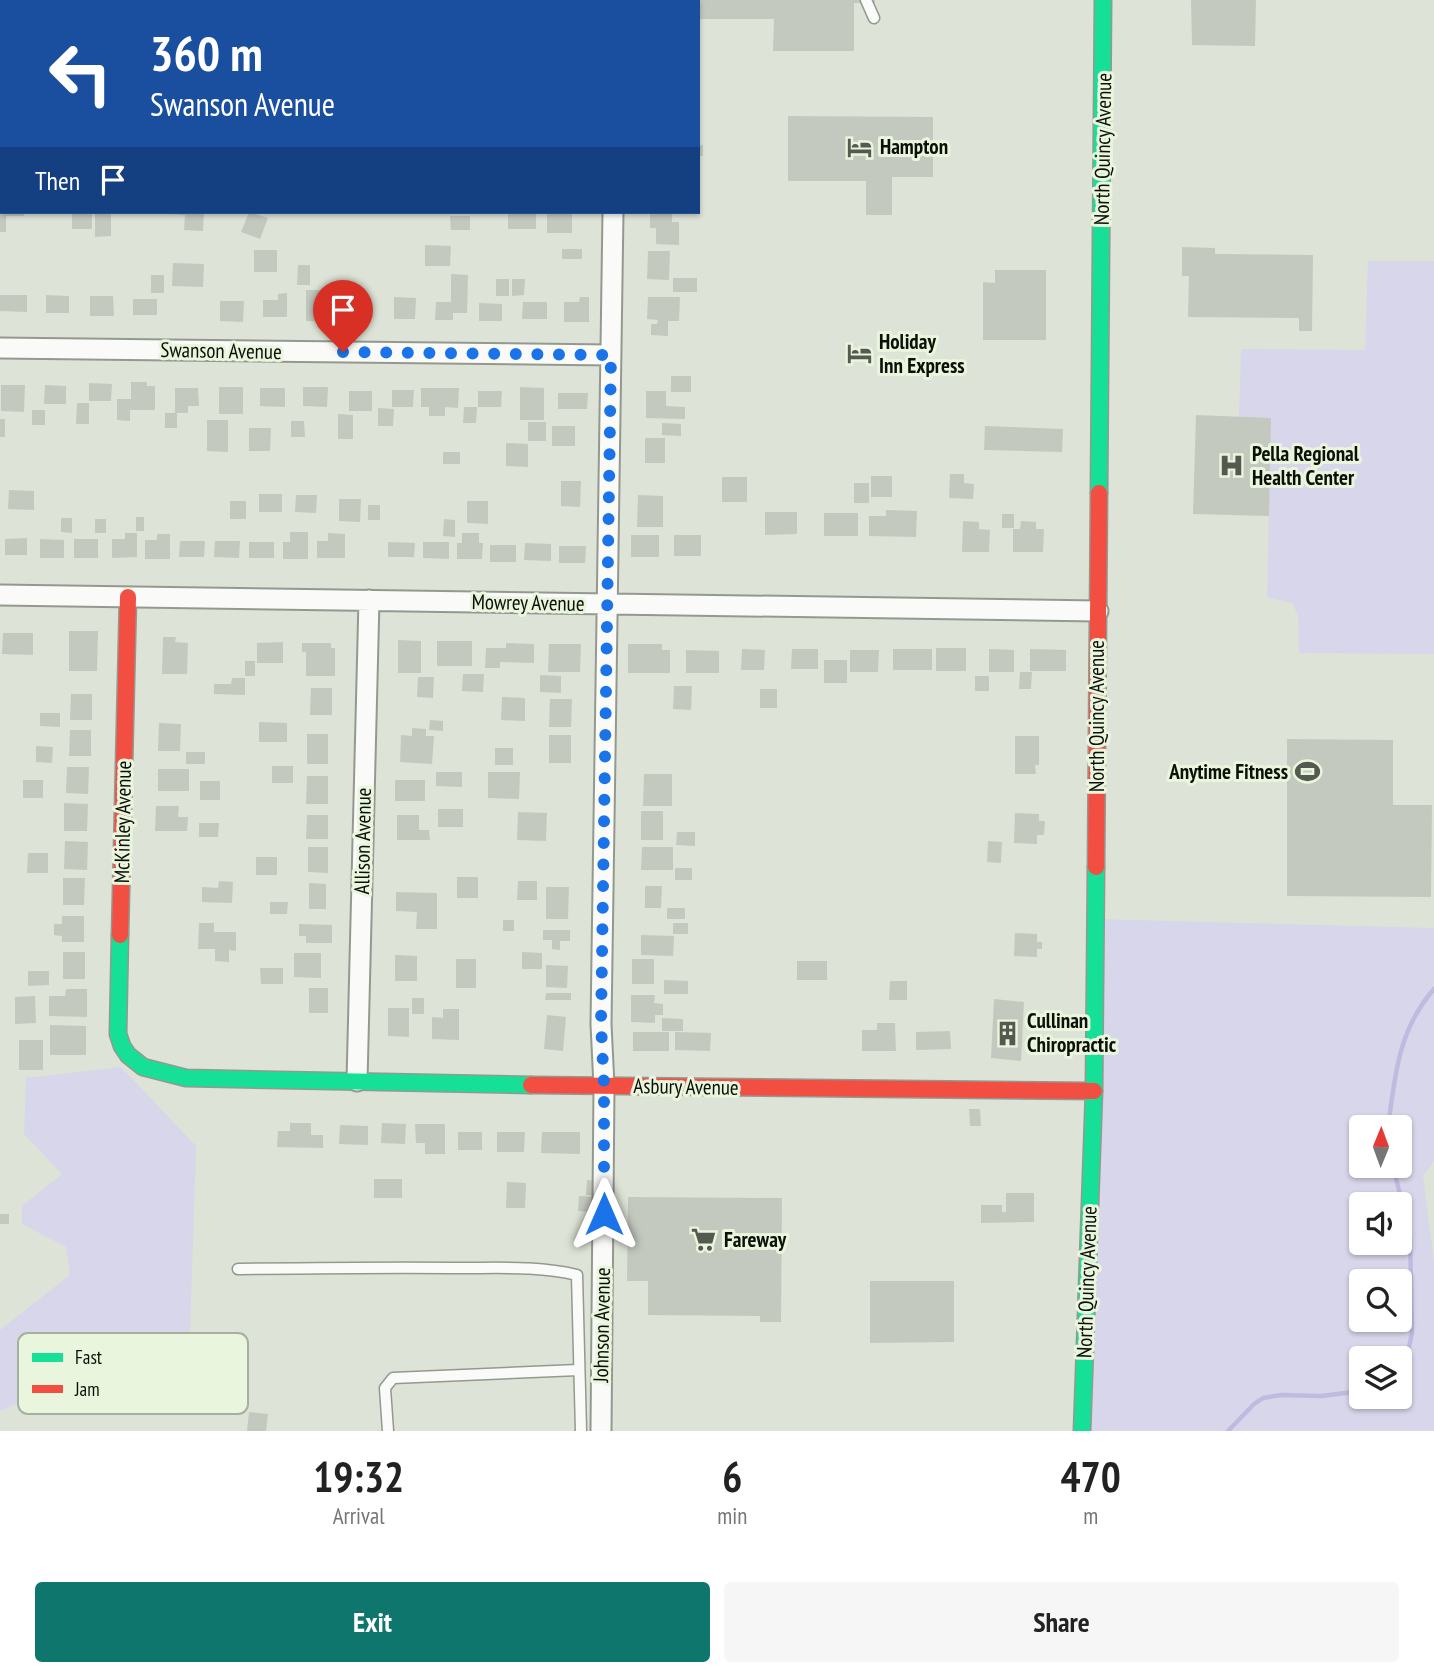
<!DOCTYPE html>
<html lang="en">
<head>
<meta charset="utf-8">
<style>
	:root { --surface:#fff; --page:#f6f6f6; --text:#222; --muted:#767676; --accent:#0f766e }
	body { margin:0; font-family:"PT Sans Narrow",sans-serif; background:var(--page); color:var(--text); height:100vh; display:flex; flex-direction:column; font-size:26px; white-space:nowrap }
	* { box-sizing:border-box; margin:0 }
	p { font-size:23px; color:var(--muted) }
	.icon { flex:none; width:38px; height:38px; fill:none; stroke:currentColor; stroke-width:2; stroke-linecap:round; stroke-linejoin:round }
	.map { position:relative; height:1431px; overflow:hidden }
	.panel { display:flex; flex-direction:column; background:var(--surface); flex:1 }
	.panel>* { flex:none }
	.guide { position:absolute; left:0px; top:0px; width:700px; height:214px; box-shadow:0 2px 5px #0004; background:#1a4fa0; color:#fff; overflow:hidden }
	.needle { width:46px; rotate:1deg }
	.buttons { position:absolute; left:1349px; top:1115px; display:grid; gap:14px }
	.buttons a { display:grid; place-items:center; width:63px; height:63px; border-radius:7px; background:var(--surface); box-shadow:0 2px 5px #0004; font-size:35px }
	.pin { position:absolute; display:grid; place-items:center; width:60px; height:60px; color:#fff; margin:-72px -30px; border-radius:50% 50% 50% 0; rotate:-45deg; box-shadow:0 0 7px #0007 }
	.pin .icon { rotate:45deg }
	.me { position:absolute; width:77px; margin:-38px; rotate:0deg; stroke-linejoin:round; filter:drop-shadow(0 0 5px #0008) }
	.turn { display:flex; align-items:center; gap:24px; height:147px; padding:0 35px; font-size:32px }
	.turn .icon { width:91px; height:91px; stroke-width:2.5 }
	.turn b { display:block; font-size:49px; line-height:60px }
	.then { display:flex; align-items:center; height:66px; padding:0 35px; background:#0003; gap:14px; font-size:26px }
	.eta { display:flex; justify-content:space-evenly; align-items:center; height:119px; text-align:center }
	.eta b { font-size:42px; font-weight:600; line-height:49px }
	.action { display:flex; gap:14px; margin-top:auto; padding:14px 35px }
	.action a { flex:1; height:80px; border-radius:7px; background:var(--accent); color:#fff; font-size:28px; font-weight:600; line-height:80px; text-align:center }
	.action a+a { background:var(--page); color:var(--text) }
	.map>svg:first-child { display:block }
	.green { fill:#d8d6ea; fill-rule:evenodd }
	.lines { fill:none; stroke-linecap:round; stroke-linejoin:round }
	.stream { stroke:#c0bae0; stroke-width:4.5 }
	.building { fill:#c4c9bf }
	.lane-casing { stroke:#94998f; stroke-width:13 }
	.street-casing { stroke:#94998f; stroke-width:23 }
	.fast-casing { stroke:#94998f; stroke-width:19 }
	.jam-casing { stroke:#94998f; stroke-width:19 }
	.lane { stroke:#fafbf9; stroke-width:10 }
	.street { stroke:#fafbf9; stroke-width:19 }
	.fast { stroke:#16e098; stroke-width:16 }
	.jam { stroke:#f24e42; stroke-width:16 }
	.route { stroke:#1a73e8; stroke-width:12; stroke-dasharray:0 21.6 }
	.labels { text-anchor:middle; stroke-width:6; stroke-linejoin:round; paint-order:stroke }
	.poi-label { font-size:21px; font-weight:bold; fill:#0c1008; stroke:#eaf5de; text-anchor:start }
	.street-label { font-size:21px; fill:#0c1008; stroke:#eaf5de }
	.key { fill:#eaf5de; stroke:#a7b09e; stroke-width:2 }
	.key-label { font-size:19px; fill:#0c1008 }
</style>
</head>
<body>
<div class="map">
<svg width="1434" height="1431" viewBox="0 0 1434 1431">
	<rect width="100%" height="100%" fill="#dde3d6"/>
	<path class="green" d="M1368,261H1434V654L1299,653L1298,615L1292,603L1267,597L1271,418L1239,417L1241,349L1365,350Z
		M1096,919L1434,928V1161L1423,1176L1434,1261V1431H1088ZM1362,1127H1400V1166H1362ZM1362,1204H1400V1242H1362ZM1362,1281H1400V1320H1362ZM1362,1358H1400V1396H1362Z
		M121,1067L196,1146L190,1332L160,1355L138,1352L137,1369L73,1381L0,1411V1330L70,1275L66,1247L22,1224V1206L62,1174L24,1134L26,1078Z"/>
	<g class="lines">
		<path class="stream" d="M1388,1127C1395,1076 1398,1030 1434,989
			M1393,1166L1410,1235L1412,1333L1406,1361L1400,1366
			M1228,1431L1254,1404L1263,1398L1281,1395L1321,1396L1362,1391"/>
	</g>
	<path class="building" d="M698,0H875V3H854V51H773L774,19H698Z
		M1191,0H1256L1255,46L1192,45Z
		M788,116L933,117V177H892V215H866V181H788Z
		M698,145H703V156H698Z
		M6,212H24V216H6V232H0V213Z
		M72,212H92V229H72Z
		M95,212H111V236L95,237Z
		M166,212H204L203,231L184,230L185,215L166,214Z
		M249,212L268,218L260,239L241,232Z
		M508,212H536V229H508Z
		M547,212H572V233H547Z
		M650,212H672V222H679V245L656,244V228H650Z
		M450,216H470V230H451Z
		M425,245L451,246L450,266H425Z
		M1182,247L1215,248V254L1313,255L1312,331H1299V318L1188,317L1189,276H1182Z
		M562,249H582V259H562Z
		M254,250H277V272H254Z
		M648,251H670L669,280L647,279Z
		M173,263L204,264L203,287L172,286Z
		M298,265H310V285H297Z
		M995,270H1046V340H983V282L995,283Z
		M451,274L468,275L467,313H453V320H435L436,302H451Z
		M151,275H164V293H151Z
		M673,278H697V292H673Z
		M496,279H509V296H496Z
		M512,279H525L524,295L512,296Z
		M306,290H331V321H306Z
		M287,293V317H263V300H278V294Z
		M0,295H27V312L0,311Z
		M46,295L69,296V313H46Z
		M90,296H113L114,316H90Z
		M394,297L416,298L415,319H394Z
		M580,297H589V322H564V302H579Z
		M648,297H680L679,321H668V336L651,335V324H657L658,320L647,319Z
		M133,299H157V315H133Z
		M350,299L371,300V318H349Z
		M220,301H244L243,322L220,321Z
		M523,302H547V319H522Z
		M479,303L502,304V321H479Z
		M671,376H691V392H671Z
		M131,382H147V386H155V410H130V421L117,420V399H131Z
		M89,383L112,384L111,401H89Z
		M1,385H25L24,412L1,411Z
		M45,385L66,386V404H44Z
		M219,387H243V414H219Z
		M303,387H328L327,407L303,406Z
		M520,387L544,388V420H520Z
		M175,388H198L199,406H188V413H175Z
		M260,388H285V407L260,406Z
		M421,388H459L458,408L445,407V416H429V407H421Z
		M392,390H414L413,407H392Z
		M349,391H372V411H349Z
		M478,391H502L501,407H478Z
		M646,391H666V406L685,407V419L646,418Z
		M558,393H588L587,409H558Z
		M77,403H89V424H76Z
		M464,407H477L476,423H463Z
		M378,408L394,409L393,426H378Z
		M32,410H45V425H32Z
		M165,413H177V428H165Z
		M338,414L353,415V439H338Z
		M1196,415L1271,418L1269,516L1193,514Z
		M0,419H5V437H0Z
		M207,420H228V452L207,451Z
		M291,421H304L305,437H291Z
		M528,422H546V441H528Z
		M662,423L681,424V436L662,435Z
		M552,426H575V446H552Z
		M985,426L1063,429L1062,452L984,450Z
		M249,428H271L270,451H249Z
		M645,438H665V463H645Z
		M506,443L528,444V467L506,466Z
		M443,452H460V464H443Z
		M950,474H964V483L974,484L973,499L949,498Z
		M871,476H892V497H871Z
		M722,477H747V502H722Z
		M561,481H581L580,507L561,506Z
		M854,483H869V503H854Z
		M9,490L34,491V510L8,509Z
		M259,494H282V512H259Z
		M296,495H317L316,513L295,512Z
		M638,495L663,496V527H637Z
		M339,499H361L360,522L339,521Z
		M230,501H246V519H230Z
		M467,501H488V524L467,523Z
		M368,505H380V520H368Z
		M886,510L917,511L916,537L869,536V516H886Z
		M765,512H797V534L765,535Z
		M824,513H858V536H824Z
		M1002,514H1014V528H1002Z
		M136,517H144V531H136Z
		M61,518H72V533L61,532Z
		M95,519H106V533H95Z
		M444,519L455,520V537L443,536Z
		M963,521L979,522V529L990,530L989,552H962Z
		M1021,521L1036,522V529H1044L1043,552H1013V529H1020Z
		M290,532H308V559H283V542H290Z
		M125,533H137V557L112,558V539H125Z
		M328,533L345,534V558H317V541H328Z
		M462,533H479V543H483L482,559H457V543H462Z
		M157,534H170V559H145V540H157Z
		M631,535H659V557H631Z
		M674,535H701V556H674Z
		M27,538V555H5V539Z
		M40,539L64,540V558H40Z
		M74,539H98V558H74Z
		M180,541H205L204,557H179Z
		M215,541H240L239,558L214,557Z
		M249,542H274V558H249Z
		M388,542L415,543L414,557H388Z
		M423,542H449V559L423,558Z
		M525,543L551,544V561L524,560Z
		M490,545H516V562H490Z
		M559,546H586L585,563H559Z
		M69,631H98L97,671H69Z
		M3,633H33V655L2,654Z
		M163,637H176L175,642L188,643L187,674H162Z
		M398,640L421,641V673H398Z
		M437,641H472V666H437Z
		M283,642V663H257V643Z
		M302,643H331V648H335V676H306V652H302Z
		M506,643L534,644V663L500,662V668H485L486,648H506Z
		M549,644H581L580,672H548Z
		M628,644H662V650H670V673H628Z
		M936,648H966V671H936Z
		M742,649L765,650L764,670H741Z
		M792,649H818V669H791Z
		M893,649H932V670H893Z
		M989,649L1014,650V672H989Z
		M1030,649L1066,650V671H1030Z
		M686,650L719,651V673H686Z
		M850,650H879L878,672H850Z
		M824,660H847V683H824Z
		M245,661H255V676H245Z
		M1020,672H1032L1031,689H1019Z
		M463,674H484L483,692L462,691Z
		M540,675L561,676V693L540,692Z
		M975,676H989V691H975Z
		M418,677H434L433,698L417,697Z
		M232,678H245V695L214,694V684H231Z
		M674,686H692L691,710L673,709Z
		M311,688H332V715H310Z
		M760,689H777V708H760Z
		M71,694H92V720H70Z
		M502,697L525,698V721L501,720Z
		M550,699H572L571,727H549Z
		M40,713H60V727L40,726Z
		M430,720L443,721V731L429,730Z
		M259,722L287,723V742H259Z
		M159,723L181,724L180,751H158Z
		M412,728L426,729V736H434L432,764L400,762L401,735L412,736Z
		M70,730H91V756H69Z
		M307,734H328V764H307Z
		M549,735H571V763H549Z
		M1015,736H1039V765H1035L1036,774H1015Z
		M1287,739L1393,740V805H1432L1431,897L1287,896Z
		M36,746L53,747L52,763L36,762Z
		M495,748H513V765H495Z
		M186,752H205V764H186Z
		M272,766H293V783H272Z
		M67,767H89L88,794L66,793Z
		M158,769H189V791H158Z
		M436,772H462V787L436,786Z
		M488,772H520L519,799L488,798Z
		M644,774H672V806H643Z
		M307,776H328V804H306Z
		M23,780H43V798H23Z
		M395,780H425V801H395Z
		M200,781H220V800H200Z
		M64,803L88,804L87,831H64Z
		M156,806H179L178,817H188L187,831H155Z
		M438,809H463V827H438Z
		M641,811H663V840H641Z
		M518,812L547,813L546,841L517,840Z
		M1015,813L1039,814V821H1045L1044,835H1037V844L1014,843Z
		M307,815H328V839H306Z
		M397,815H419V830H429L430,840H397Z
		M199,823H219L218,837H199Z
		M677,832H695V846L676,845Z
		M65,841L88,842L87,870L64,869Z
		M988,841L1002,842L1001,863L987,862Z
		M308,847H328V873L308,872Z
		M642,847H673V870H641Z
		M28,853H48V873H27Z
		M256,857H277V875H256Z
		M675,868H692V880H675Z
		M457,877H478V898H457Z
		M63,878H85L84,905H63Z
		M219,881L233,882L232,903L202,902V887L218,888Z
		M518,881H537V900H517Z
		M309,883L326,884V909H309Z
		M645,886H662L661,908H645Z
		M546,887H569L568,919H546Z
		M396,892L437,893V929H416L417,912L396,911Z
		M270,902H288L287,914H270Z
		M667,908H685V919H667Z
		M62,916H84V942H62V936L54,935V924H62Z
		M503,920H514V931H503Z
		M199,923H214V932H236V951L229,950V962L215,961V949H198Z
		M673,923H688V934H673Z
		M299,924L332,925V943H306V936H299Z
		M543,930H570V941H560V950L552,949V940H543Z
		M1015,933L1037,934V942H1042V949H1037V957L1014,956Z
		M641,935L674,936L673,956L641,955Z
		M63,952H85V979H63Z
		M522,952L542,953V969H522Z
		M294,953H321V978L294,977Z
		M395,955L417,956V981H395Z
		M456,959H476V988H456Z
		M632,959H654V984H632Z
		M797,961H827V980H797Z
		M546,965L568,966L567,988L546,987Z
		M260,968H283V984H261Z
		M28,971H49V985L28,986Z
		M664,980L688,981V994H664Z
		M890,981H907V1000H889Z
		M309,988H328V1013H309Z
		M66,989H87V1017L49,1016V996H65Z
		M546,993H571V1000H545Z
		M631,995H655L654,1003L663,1004V1015H655V1023L631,1022Z
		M35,996L36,1023L15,1024V997Z
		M412,998H424V1014H412Z
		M994,999L1024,1002L1021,1061L991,1058Z
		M388,1008H409V1037L388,1036Z
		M443,1009H459V1040L432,1039V1017L443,1018Z
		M547,1015L566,1017L563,1051L544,1049Z
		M662,1018L683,1019V1031H662Z
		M877,1023H895L896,1051H862V1030H877Z
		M50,1025L86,1026V1055H50Z
		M950,1031L951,1049L916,1050V1032Z
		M633,1032H669V1051H633Z
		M675,1032L711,1033L710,1051L675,1050Z
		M19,1040H43V1070H19Z
		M969,1109H980L981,1126H970Z
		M290,1123H311V1135H323V1148L277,1147L278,1131H290Z
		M382,1123L406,1124L405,1144L381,1143Z
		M415,1124H445V1154H425V1143H416Z
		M340,1125L368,1126V1145L339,1144Z
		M458,1132H482V1150H458Z
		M497,1132H525L524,1152H497Z
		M542,1132H580V1154L541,1153Z
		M374,1179H402V1198H374Z
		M587,1180L598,1181L597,1195H586Z
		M507,1182L526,1183L525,1208H506Z
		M1006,1193H1034V1222L981,1223V1205H1002V1212H1006Z
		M579,1196L597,1197L596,1212L578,1211Z
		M628,1197L782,1198L781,1322H760V1316L648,1315V1281H627Z
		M0,1214H9V1224H0Z
		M870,1281H954V1342L870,1343Z
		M249,1412L268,1414L266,1431H247Z"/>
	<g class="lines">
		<defs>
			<path id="lane" d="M866,0L874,18
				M238,1269C314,1268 389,1267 464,1268C502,1268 540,1266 577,1275L581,1431
				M388,1431L385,1388L393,1378L578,1370"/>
			<path id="street" d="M0,128H2
				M0,348L611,355
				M0,595L1098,611
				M357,1081L369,600
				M601,1431L604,1086L601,1024L613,212"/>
			<path id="fast" d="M1099,493L1103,0
				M120,935L118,1034L122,1046L128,1055L143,1067L186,1078L531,1085
				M1082,1431L1094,1091L1096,867"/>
			<path id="jam" d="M1096,867L1099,493
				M120,935L128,597
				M531,1085L1094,1091"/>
		</defs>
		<use href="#lane" class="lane-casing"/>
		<use href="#street" class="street-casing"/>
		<use href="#fast" class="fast-casing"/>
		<use href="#jam" class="jam-casing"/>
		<use href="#lane" class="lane"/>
		<use href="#street" class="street"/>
		<use href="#fast" class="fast"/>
		<use href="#jam" class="jam"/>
	</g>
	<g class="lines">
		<path class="route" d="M343,352L611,355L601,1024L604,1086V1214"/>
	</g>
	<defs>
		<symbol id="hotel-bare" viewBox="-9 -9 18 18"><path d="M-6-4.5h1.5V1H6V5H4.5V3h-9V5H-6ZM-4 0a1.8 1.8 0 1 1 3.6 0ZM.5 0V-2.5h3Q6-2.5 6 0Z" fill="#555a50" stroke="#eaf5de" stroke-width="2.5" paint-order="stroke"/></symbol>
		<symbol id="hospital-bare" viewBox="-9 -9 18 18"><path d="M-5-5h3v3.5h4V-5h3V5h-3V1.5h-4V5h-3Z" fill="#555a50" stroke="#eaf5de" stroke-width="2.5" paint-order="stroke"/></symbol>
		<symbol id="stadium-bare" viewBox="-9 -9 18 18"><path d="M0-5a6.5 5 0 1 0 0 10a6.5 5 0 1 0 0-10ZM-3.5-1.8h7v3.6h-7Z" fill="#555a50" stroke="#eaf5de" stroke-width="2.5" paint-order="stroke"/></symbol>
		<symbol id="building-bare" viewBox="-9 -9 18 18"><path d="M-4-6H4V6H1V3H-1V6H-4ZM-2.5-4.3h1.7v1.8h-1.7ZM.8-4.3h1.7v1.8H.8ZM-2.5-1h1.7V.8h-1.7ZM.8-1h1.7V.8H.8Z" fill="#555a50" stroke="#eaf5de" stroke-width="2.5" paint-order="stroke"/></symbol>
		<symbol id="supermarket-bare" viewBox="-9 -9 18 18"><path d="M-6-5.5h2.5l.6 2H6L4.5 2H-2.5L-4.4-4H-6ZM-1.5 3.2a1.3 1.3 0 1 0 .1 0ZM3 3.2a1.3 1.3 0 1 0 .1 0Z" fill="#555a50" stroke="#eaf5de" stroke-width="2.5" paint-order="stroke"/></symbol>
	</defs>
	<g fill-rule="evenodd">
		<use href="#hotel-bare" x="842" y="130" width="35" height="35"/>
		<use href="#hotel-bare" x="842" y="336" width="35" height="35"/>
		<use href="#hospital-bare" x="1214" y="448" width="35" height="35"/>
		<use href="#stadium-bare" x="1290" y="754" width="35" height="35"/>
		<use href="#building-bare" x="990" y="1016" width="35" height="35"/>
		<use href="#supermarket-bare" x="686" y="1222" width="35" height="35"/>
	</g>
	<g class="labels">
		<g class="poi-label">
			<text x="880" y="154">Hampton</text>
			<text x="879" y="349">Holiday<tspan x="879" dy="24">Inn Express</tspan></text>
			<text x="1252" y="461">Pella Regional<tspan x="1252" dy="24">Health Center</tspan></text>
			<text x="1288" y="779" text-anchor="end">Anytime Fitness</text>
			<text x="1027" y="1028">Cullinan<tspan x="1027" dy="24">Chiropractic</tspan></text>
			<text x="724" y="1247">Fareway</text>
		</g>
		<g class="street-label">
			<text transform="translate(1103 149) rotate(-89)" y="7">North Quincy Avenue</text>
			<text transform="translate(221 351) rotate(1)" y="7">Swanson Avenue</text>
			<text transform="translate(528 603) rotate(1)" y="7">Mowrey Avenue</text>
			<text transform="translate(1097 716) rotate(-90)" y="7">North Quincy Avenue</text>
			<text transform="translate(123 822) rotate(-89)" y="7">McKinley Avenue</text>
			<text transform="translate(363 841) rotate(-89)" y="7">Allison Avenue</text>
			<text transform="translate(686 1087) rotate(1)" y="7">Asbury Avenue</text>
			<text transform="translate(1087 1282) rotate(-88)" y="7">North Quincy Avenue</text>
			<text transform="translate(602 1325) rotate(-89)" y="7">Johnson Avenue</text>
		</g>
	</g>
	<rect x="18" y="1333" width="230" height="81" rx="10" class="key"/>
	<rect x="32" y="1353" width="31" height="9" fill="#16e098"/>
	<rect x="32" y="1385" width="31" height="8" fill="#f24e42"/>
	<g class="key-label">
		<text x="75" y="1364">Fast</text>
		<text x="75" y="1396">Jam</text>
	</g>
</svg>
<div class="buttons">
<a><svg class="needle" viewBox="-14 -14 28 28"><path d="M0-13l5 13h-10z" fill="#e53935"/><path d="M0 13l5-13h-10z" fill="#767676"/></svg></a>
<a><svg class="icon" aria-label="sound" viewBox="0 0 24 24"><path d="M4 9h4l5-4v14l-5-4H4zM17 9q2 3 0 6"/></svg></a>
<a><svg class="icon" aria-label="search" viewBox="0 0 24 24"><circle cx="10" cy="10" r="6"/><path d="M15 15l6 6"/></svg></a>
<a><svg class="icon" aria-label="layers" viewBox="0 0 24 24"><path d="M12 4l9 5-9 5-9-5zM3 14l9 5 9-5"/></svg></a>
</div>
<div class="pin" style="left:343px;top:352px;background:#d93025"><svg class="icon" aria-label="arrive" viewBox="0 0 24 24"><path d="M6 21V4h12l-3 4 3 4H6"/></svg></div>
<svg class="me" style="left:604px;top:1214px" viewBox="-20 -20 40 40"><path d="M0-17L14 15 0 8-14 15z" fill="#1a73e8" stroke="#fff" stroke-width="4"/></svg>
<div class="guide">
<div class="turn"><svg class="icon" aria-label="left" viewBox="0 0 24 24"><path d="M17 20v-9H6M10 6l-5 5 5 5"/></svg><div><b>360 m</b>Swanson Avenue</div></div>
<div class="then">Then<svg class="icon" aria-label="arrive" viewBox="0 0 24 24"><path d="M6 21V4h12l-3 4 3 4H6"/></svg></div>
</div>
</div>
<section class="panel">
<div class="eta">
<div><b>19:32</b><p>Arrival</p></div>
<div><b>6</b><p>min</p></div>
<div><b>470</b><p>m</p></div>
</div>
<div class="action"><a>Exit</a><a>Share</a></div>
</section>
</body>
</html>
